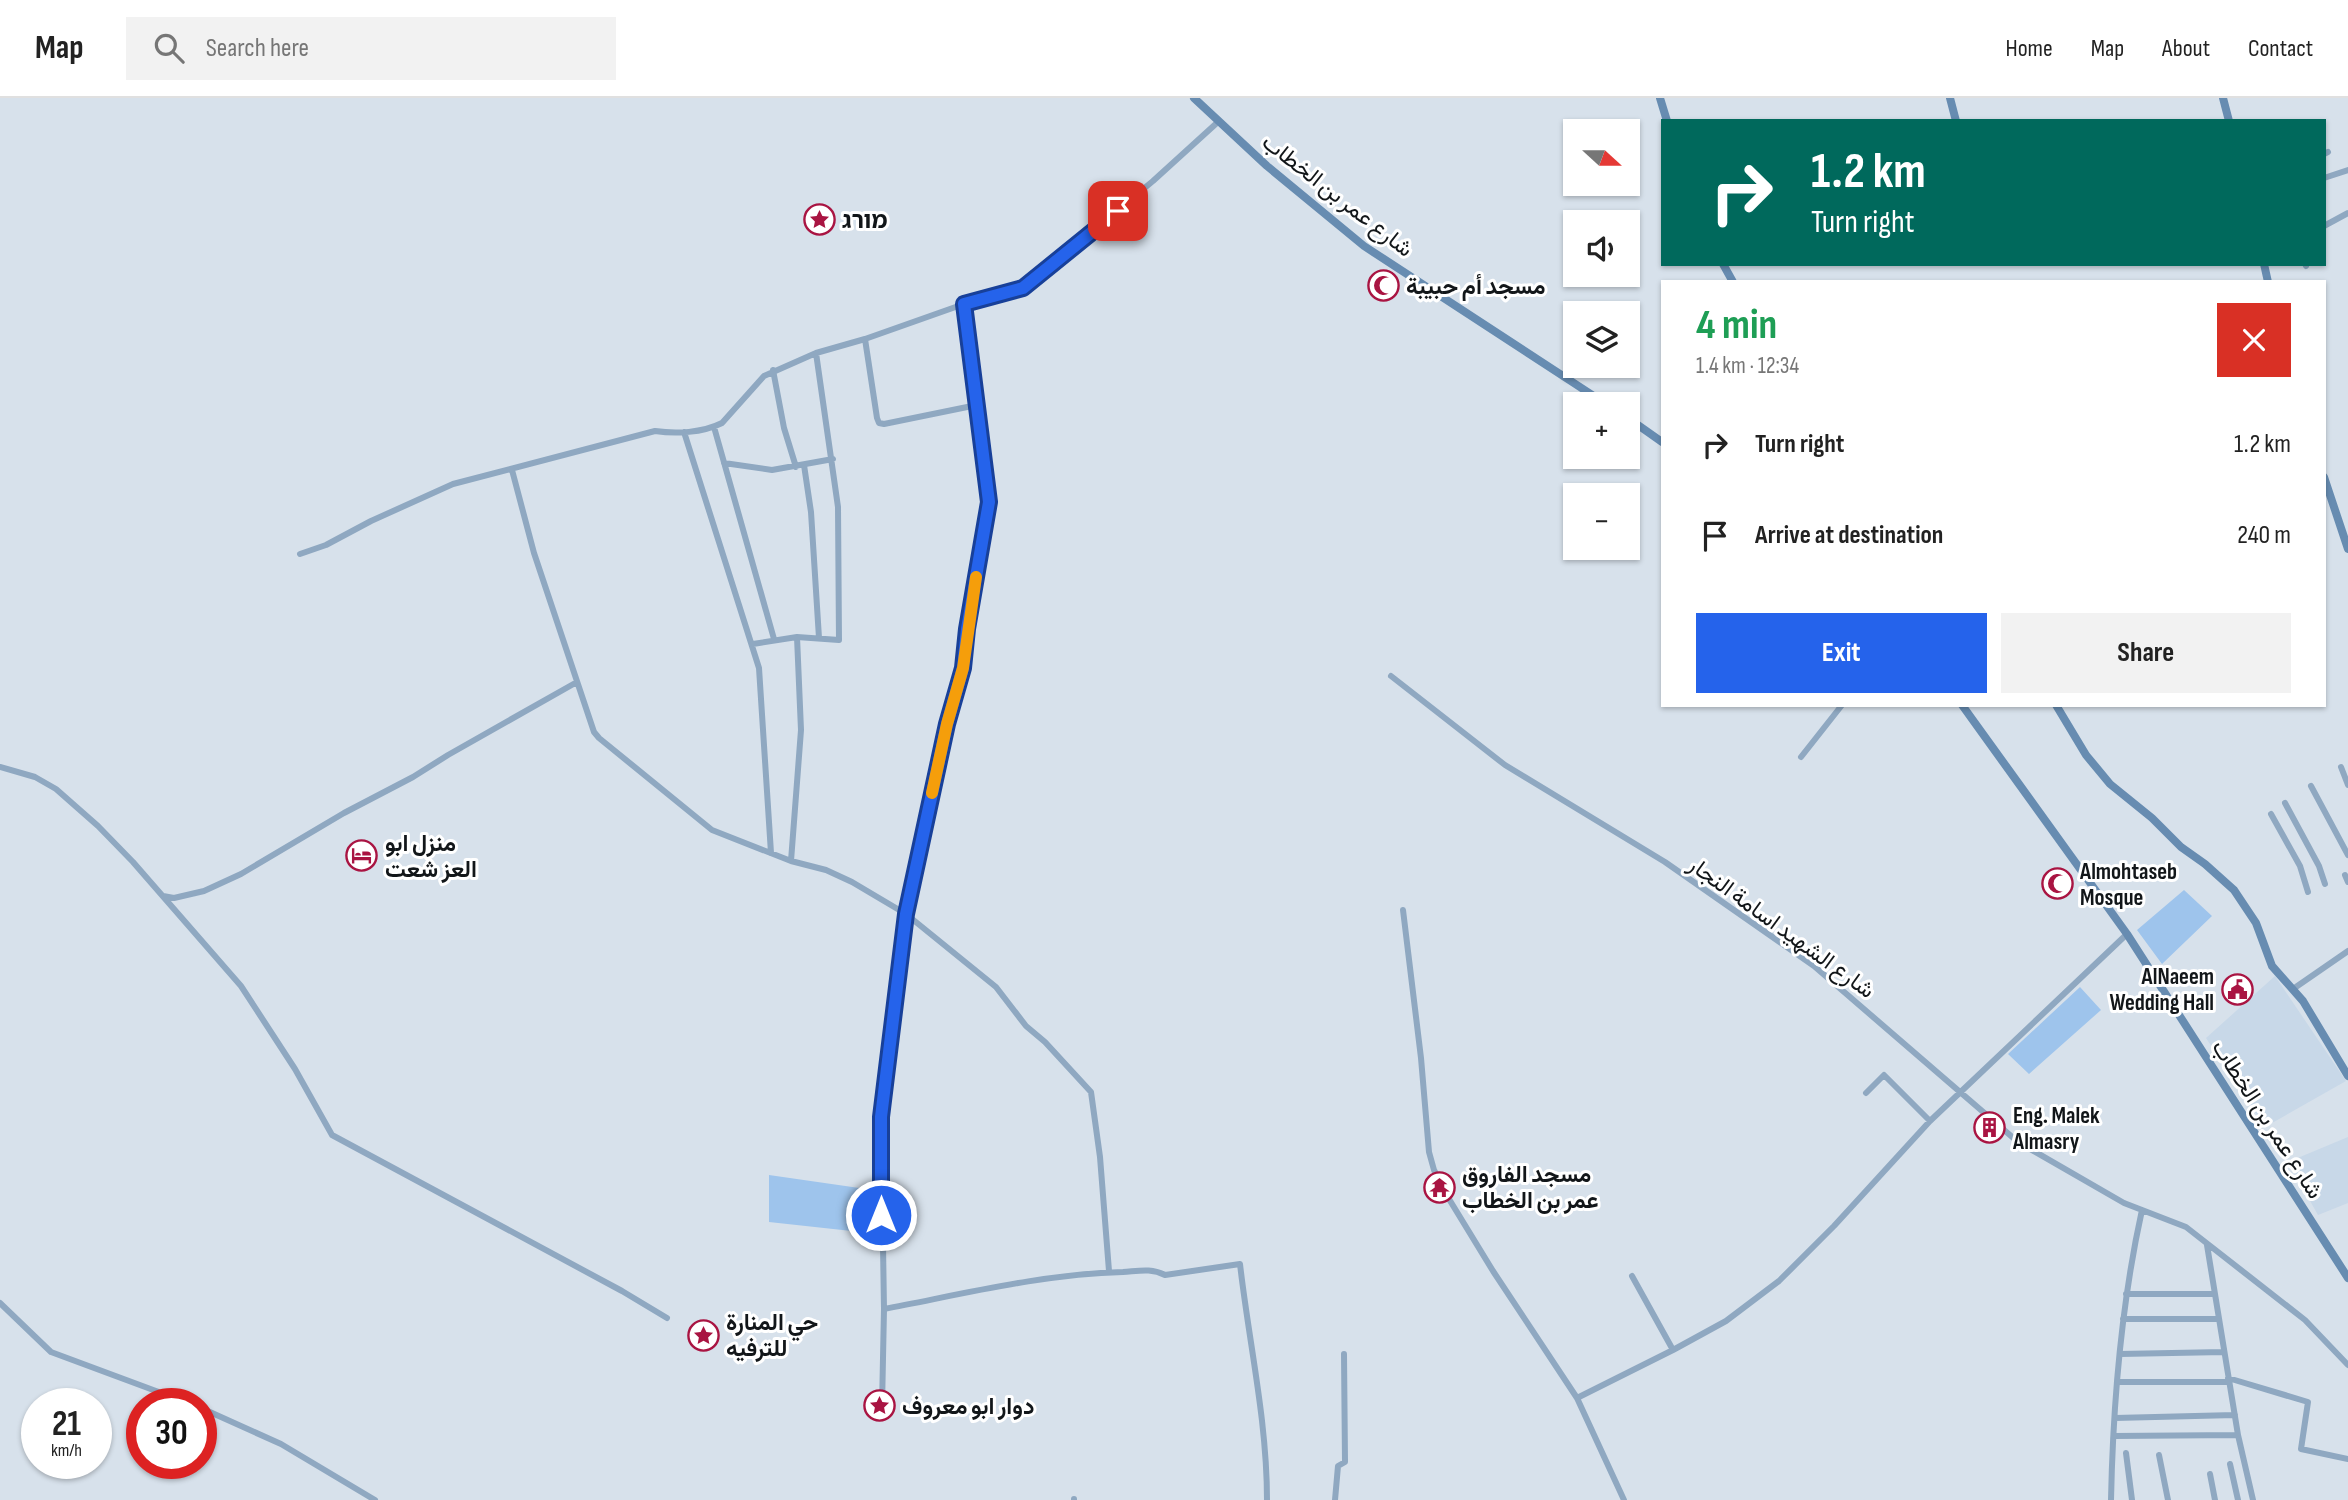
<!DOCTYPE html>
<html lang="en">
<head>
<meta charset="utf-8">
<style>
	:root { --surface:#fff; --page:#f2f2f2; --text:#222; --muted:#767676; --line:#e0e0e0; --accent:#2563eb }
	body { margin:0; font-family:"Sofia Sans Condensed",Vazirmatn,"Noto Sans Hebrew",sans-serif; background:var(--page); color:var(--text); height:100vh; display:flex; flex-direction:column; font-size:26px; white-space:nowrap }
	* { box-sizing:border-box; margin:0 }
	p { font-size:23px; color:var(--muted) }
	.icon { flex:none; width:38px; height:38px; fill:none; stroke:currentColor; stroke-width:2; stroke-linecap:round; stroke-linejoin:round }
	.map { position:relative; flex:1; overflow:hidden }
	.panel { position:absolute; left:1661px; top:182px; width:665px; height:427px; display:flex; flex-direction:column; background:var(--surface); border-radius:0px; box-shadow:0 2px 5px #0004 }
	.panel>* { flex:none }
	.top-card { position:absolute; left:1661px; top:21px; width:665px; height:147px; border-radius:0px; box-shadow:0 2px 5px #0004; background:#00695c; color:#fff; overflow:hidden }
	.needle { width:46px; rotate:111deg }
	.buttons { position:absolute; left:1563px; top:21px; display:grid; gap:14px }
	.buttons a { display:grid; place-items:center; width:77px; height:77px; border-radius:0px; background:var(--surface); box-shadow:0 2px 5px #0004; font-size:35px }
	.speed { position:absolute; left:21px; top:1290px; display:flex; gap:14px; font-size:35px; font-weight:700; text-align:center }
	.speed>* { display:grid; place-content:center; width:91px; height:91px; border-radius:50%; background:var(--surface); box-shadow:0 2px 5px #0004; line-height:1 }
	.speed small { font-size:18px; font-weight:400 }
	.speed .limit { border:10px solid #d22; background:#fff; color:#111 }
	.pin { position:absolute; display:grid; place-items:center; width:60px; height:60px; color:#fff; margin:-30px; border-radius:14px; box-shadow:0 4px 10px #0006 }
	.me { position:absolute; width:77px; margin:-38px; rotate:0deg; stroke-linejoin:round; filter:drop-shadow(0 0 5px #0008) }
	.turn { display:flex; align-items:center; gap:24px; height:147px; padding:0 35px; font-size:32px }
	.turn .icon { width:91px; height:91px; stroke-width:2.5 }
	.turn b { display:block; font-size:49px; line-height:60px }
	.round { display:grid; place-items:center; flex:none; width:74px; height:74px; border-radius:0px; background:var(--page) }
	.overview { display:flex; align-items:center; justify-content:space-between; height:119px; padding:0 35px }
	h1 { font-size:42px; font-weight:700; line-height:52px; color:#1e9e55 }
	.primary-button { display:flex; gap:14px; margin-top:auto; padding:14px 35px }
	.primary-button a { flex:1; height:80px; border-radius:0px; background:var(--accent); color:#fff; font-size:28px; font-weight:700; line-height:80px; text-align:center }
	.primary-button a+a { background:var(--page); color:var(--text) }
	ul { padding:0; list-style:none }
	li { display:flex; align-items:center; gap:21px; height:91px; padding:0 35px }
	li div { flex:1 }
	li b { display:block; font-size:26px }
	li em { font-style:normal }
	header { display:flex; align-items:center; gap:42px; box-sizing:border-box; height:98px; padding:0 35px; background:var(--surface); border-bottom:2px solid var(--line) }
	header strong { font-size:33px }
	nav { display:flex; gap:38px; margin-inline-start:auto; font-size:24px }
	.search { width:490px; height:63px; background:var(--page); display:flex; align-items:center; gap:18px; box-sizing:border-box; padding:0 24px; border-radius:0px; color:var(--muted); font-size:26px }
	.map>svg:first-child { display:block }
	.built { fill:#c8d8e8 }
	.green { fill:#9ec4ec }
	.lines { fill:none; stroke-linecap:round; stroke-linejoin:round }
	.street { stroke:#8fa8c1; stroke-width:6 }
	.secondary { stroke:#678cb1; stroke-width:8 }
	.route-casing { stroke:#184099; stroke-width:18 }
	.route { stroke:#2563eb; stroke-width:12 }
	.slow { stroke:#f59e0b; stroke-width:12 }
	.labels { text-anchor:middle; stroke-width:6; stroke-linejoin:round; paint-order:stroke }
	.street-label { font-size:23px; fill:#121619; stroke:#fff }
	.poi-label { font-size:23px; font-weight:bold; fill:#121619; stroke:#fff; text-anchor:start }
</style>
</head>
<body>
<header>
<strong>Map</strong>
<div class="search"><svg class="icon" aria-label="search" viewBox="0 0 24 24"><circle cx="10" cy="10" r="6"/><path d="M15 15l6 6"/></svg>Search here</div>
<nav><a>Home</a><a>Map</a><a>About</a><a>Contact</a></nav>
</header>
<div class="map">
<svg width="2348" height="1402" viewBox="0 0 2348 1402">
	<rect width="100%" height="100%" fill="#d7e1eb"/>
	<path class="built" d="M2275,878L2346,983L2265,1029L2206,940Z
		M2348,1039V1105L2318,1117L2288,1064Z"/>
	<path class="green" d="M2184,792L2212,818L2162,866L2137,832Z
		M2080,889L2101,912L2029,976L2008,956Z
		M769,1077L880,1093L879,1136L769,1124Z"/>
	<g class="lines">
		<path class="street" d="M2324,56L2328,54
			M2324,80L2348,72
			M2324,128L2348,115
			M2305,166L2306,168
			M865,241L877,320L879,325L884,326L977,307
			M773,272L784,330L796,369
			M714,329L774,541
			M684,334L759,570L771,755
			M724,365L772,372L833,361
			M804,367L811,414L819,540
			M512,372L534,455L594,634L599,640L712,732L791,763L826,772L852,784L906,816L996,889L1026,928L1045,944L1091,994L1100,1059L1109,1173
			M300,456L326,447L371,423L453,386L655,333C676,336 702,335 722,325L764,278L816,255L865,241L964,206L1023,190L1153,83L1219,23
			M753,546L797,539L839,542L838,409L816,255
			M1391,578L1505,667L1665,764L1814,868L2018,1044L2124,1105L2186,1129L2305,1222L2348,1267
			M1801,659L1842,607
			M0,669L35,679L56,691L98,728L133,764L241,888L295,971L332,1037L622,1193L667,1220
			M2341,669L2348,687
			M2311,688L2348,757
			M2285,705L2319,768L2325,786
			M2271,716L2300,768L2308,794
			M791,763L801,632L797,539
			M2345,777L2348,784
			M163,798L174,800L204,793L241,776L344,715L413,679L448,657L577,584
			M1403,812L1421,960L1429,1054L1434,1072L1449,1101L1493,1173L1577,1300L1624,1402
			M2293,891L2348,853
			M1866,995L1884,977L1930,1023
			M1632,1178L1673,1252
			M2126,1196H2215
			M0,1205L51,1254L191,1306
			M884,1211C963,1196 1043,1176 1123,1174C1139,1173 1151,1170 1165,1177L1240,1166C1249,1245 1267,1322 1267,1402
			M2123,1221H2218
			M2120,1256L2224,1254
			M2228,1280L2308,1304L2301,1351L2348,1361
			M2118,1284H2229
			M1577,1300L1673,1252L1726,1223L1779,1183L1834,1128L1930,1023L2127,836
			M882,1309L884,1211L881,1019L894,905L906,816L947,626L963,570L967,531L989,404L964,206
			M201,1310L281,1346L375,1402
			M2115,1320L2235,1317
			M2238,1337L2253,1402
			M2114,1338L2238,1337L2207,1147
			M2126,1355L2132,1402
			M2159,1357L2168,1402
			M2230,1366L2238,1402
			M2210,1376L2215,1402
			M1074,1402V1401
			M1335,1402L1338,1368L1345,1364L1344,1256
			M2111,1402C2113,1305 2121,1207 2142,1112"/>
		<path class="secondary" d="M1194,0L1267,68L1364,148L1606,306
			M1660,0L1667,23
			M1950,0L1956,23
			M2223,0L2229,23
			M1723,166L1733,184
			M2264,166L2268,184
			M1628,320L1662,344
			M2324,379L2348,451
			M1962,607L2127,836L2348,1180
			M2056,607L2086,657L2110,686L2152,720L2181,749L2205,766L2234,792L2256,825L2272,868L2303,903L2348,978"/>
	</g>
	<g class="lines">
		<defs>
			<path id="route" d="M881,1117V1019L906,816L947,626L963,570L967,531L989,404L964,206L1023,190L1118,113"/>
		</defs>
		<use href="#route" class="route-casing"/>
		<use href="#route" class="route"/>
		<path class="slow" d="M932,695L947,626L963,570L976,479"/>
	</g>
	<defs>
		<symbol id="sight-ring" viewBox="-11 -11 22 22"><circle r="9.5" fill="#fff" stroke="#a91442" stroke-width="1.5"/><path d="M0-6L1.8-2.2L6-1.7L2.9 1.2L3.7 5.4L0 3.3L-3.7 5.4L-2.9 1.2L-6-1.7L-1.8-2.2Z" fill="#a91442"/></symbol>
		<symbol id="mosque-ring" viewBox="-11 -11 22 22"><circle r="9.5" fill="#fff" stroke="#a91442" stroke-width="1.5"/><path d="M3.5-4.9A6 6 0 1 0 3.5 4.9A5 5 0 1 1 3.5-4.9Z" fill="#a91442"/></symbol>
		<symbol id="hotel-ring" viewBox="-11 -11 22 22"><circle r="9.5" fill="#fff" stroke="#a91442" stroke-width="1.5"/><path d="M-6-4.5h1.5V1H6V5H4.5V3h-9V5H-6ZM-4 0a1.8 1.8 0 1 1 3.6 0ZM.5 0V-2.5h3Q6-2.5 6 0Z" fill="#a91442"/></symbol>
		<symbol id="civic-ring" viewBox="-11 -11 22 22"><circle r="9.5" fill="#fff" stroke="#a91442" stroke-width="1.5"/><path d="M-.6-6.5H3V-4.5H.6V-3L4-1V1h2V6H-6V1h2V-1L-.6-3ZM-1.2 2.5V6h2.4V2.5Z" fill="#a91442"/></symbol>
		<symbol id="building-ring" viewBox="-11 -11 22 22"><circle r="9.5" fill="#fff" stroke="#a91442" stroke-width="1.5"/><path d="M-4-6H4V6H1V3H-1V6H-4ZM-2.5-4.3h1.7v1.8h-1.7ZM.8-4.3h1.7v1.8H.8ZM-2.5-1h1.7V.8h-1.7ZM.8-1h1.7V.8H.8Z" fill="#a91442"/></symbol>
		<symbol id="temple-ring" viewBox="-11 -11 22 22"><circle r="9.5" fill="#fff" stroke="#a91442" stroke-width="1.5"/><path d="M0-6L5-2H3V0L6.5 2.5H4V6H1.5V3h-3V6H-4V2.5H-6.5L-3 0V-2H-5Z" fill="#a91442"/></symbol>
	</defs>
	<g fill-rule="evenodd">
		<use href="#sight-ring" x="802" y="104" width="35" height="35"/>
		<use href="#mosque-ring" x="1366" y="170" width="35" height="35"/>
		<use href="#hotel-ring" x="344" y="740" width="35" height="35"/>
		<use href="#mosque-ring" x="2040" y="768" width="35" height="35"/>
		<use href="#civic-ring" x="2220" y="874" width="35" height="35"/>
		<use href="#building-ring" x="1972" y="1012" width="35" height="35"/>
		<use href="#temple-ring" x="1422" y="1072" width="35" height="35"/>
		<use href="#sight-ring" x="686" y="1220" width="35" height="35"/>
		<use href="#sight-ring" x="862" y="1290" width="35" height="35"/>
	</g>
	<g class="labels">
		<g class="street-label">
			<text transform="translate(1338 97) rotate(38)" y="8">شارع عمر بن الخطاب</text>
			<text transform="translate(1782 829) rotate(36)" y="8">شارع الشهيد اسامة النجار</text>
			<text transform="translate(2268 1021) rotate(57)" y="8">شارع عمر بن الخطاب</text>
		</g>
		<g class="poi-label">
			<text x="842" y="130">מורג</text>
			<text x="1406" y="196">مسجد أم حبيبة</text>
			<text x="385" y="753">منزل ابو<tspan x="385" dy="26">العز شعت</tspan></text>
			<text x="2080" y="781">Almohtaseb<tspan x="2080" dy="26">Mosque</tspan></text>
			<text x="2214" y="886" text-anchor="end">AlNaeem<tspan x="2214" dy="26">Wedding Hall</tspan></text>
			<text x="2013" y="1025">Eng. Malek<tspan x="2013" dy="26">Almasry</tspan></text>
			<text x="1462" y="1084">مسجد الفاروق<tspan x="1462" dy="26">عمر بن الخطاب</tspan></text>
			<text x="726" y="1232">حي المنارة<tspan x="726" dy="26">للترفيه</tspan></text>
			<text x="902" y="1316">دوار ابو معروف</text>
		</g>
	</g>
</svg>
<div class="buttons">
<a><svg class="needle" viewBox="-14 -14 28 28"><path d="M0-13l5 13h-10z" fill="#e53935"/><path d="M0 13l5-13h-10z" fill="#767676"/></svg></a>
<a><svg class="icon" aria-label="sound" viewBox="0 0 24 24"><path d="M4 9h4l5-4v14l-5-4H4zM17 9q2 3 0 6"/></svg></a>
<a><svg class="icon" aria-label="layers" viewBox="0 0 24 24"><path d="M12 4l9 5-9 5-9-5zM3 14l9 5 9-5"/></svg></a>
<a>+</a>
<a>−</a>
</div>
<div class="speed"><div>21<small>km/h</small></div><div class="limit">30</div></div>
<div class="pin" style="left:1118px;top:113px;background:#d93025"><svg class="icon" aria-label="arrive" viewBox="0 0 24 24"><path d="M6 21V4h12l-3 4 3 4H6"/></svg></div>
<svg class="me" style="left:881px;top:1117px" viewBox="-20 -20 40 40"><circle r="17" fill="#2563eb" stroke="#fff" stroke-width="3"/><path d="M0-11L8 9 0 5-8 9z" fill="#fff"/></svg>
<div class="top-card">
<div class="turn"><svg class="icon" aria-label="right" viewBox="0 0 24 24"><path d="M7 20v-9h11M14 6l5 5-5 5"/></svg><div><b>1.2 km</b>Turn right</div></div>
</div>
<section class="panel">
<div class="overview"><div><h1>4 min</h1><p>1.4 km · 12:34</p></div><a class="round" style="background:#d93025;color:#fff"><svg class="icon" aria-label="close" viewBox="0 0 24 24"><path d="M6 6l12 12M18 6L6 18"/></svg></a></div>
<ul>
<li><svg class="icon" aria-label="right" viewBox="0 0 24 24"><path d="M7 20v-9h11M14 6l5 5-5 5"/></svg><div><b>Turn right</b></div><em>1.2 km</em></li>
<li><svg class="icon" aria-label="arrive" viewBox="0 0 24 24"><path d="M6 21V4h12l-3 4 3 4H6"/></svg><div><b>Arrive at destination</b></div><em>240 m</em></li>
</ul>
<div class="primary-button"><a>Exit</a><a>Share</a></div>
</section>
</div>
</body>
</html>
